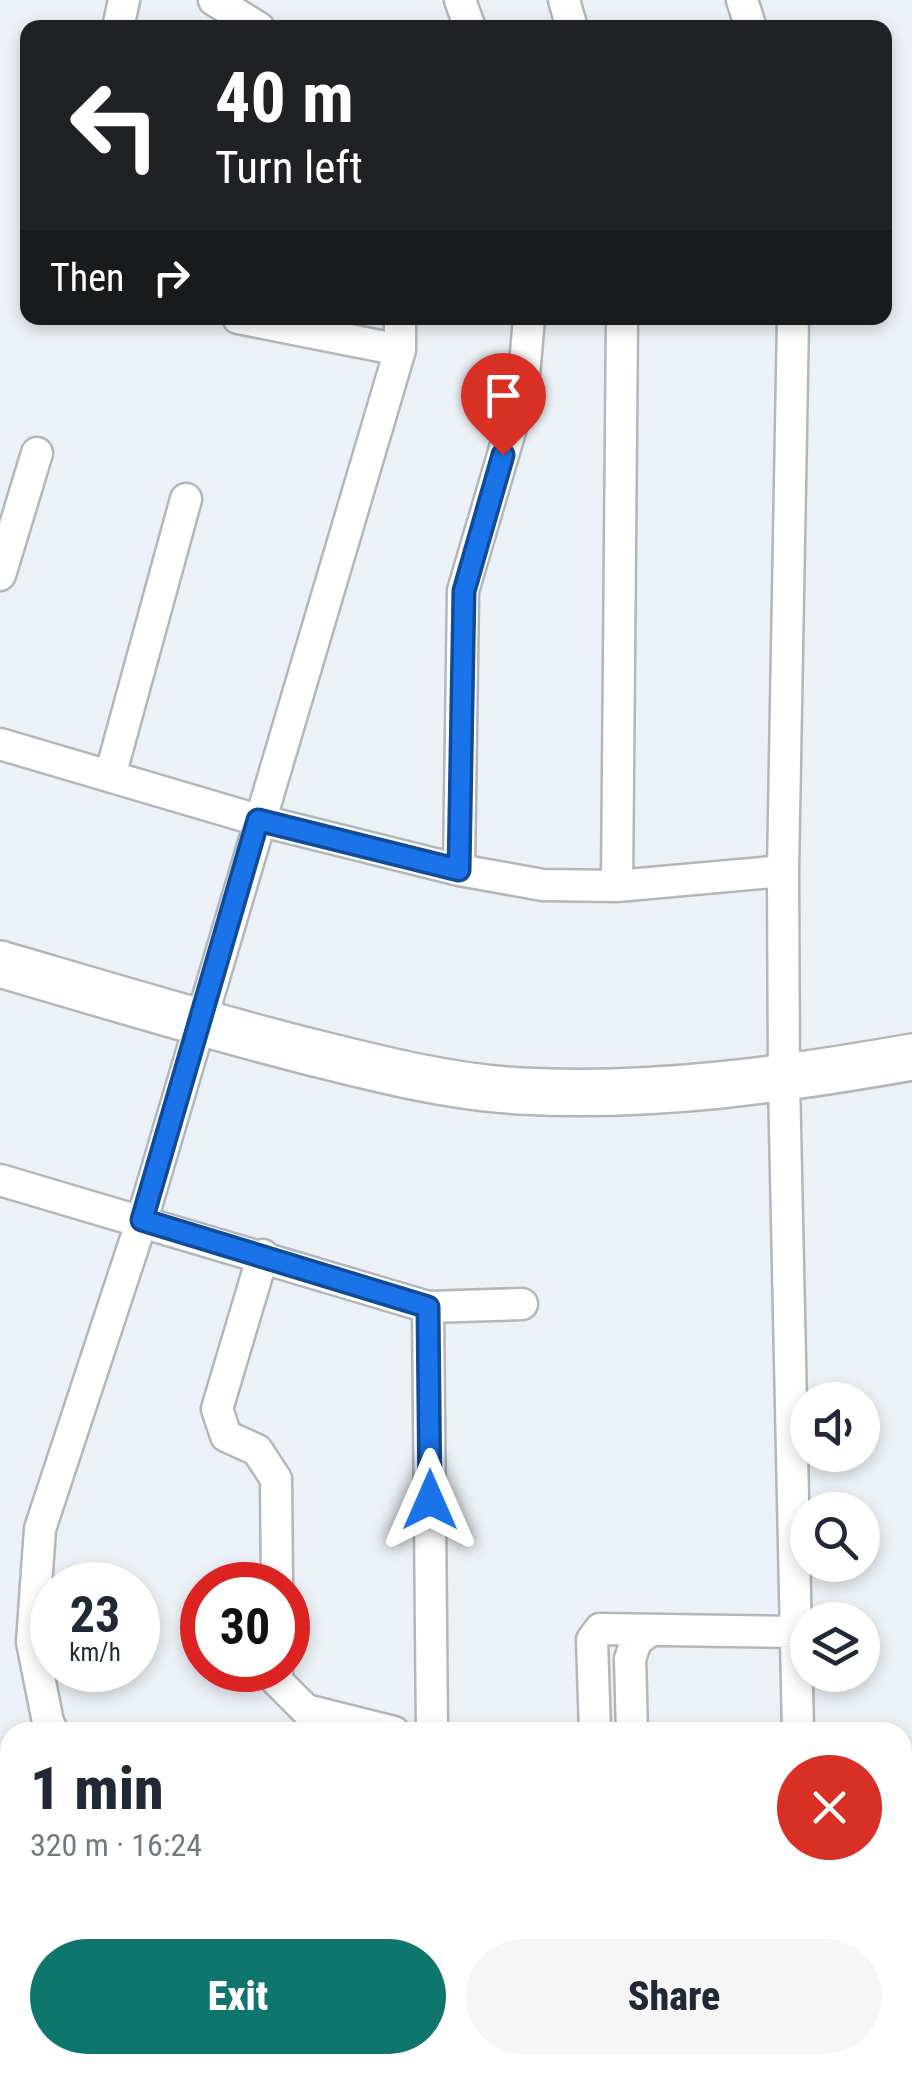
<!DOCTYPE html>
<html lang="en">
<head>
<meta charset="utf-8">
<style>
	:root { --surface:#fff; --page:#f6f6f7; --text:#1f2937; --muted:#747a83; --accent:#0f766e }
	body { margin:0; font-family:"Roboto Condensed",sans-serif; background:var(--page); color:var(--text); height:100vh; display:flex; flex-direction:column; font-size:38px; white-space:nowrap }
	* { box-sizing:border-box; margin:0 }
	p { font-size:32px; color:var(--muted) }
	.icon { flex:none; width:55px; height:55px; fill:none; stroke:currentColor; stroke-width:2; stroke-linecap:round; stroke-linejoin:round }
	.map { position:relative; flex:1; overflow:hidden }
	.panel { position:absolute; left:0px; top:1722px; width:912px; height:352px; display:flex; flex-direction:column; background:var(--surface); border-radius:30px 30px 0 0; box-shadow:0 5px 15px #0003 }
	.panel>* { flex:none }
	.hud { position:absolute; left:20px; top:20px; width:872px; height:305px; border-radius:20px; box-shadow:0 5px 15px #0003; background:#202124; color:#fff; overflow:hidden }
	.controls { position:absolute; left:790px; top:1382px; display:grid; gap:20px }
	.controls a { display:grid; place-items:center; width:90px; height:90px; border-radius:50%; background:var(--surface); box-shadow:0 5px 15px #0003; font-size:50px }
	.speed { position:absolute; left:30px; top:1562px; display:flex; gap:20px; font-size:50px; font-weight:700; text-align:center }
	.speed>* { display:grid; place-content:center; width:130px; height:130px; border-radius:50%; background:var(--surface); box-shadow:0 5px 15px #0003; line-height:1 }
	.speed small { font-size:25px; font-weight:400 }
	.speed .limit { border:15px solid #d22; background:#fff; color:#111 }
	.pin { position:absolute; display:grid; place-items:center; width:85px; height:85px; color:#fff; margin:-102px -42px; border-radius:50% 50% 50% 0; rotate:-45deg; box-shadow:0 0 10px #0007 }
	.pin .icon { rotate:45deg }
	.me { position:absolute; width:110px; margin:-55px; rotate:0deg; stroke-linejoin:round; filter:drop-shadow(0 0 8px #0008) }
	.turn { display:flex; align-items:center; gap:35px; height:210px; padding:0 30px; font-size:45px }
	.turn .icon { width:130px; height:130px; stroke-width:2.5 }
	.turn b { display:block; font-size:70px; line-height:85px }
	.then { display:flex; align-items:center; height:95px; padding:0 30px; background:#0003; gap:20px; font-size:38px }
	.round { display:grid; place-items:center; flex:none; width:105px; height:105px; border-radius:52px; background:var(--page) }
	.summary { display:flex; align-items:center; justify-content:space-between; height:170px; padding:0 30px }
	h1 { font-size:60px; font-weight:800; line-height:75px }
	.button { display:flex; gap:20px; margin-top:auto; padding:20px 30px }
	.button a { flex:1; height:115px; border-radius:60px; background:var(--accent); color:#fff; font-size:40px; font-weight:800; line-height:115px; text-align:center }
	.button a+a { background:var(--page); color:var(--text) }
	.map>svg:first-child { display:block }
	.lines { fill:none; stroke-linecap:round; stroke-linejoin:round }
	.street-casing { stroke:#b1b7bc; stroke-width:35 }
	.secondary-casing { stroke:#b1b7bc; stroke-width:50 }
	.street { stroke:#fff; stroke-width:30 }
	.secondary { stroke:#fff; stroke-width:45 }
	.route-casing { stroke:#114b97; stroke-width:25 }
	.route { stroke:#1a73e8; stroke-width:18 }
</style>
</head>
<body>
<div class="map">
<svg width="912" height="2073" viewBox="0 0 912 2073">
	<rect width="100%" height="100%" fill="#ebf1f6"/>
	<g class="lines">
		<defs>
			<path id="street" d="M214,0L259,28
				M460,0L470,28
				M564,0L572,28
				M742,0L751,28
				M118,28L124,0
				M238,318L400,350
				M793,318L783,871L784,1080L798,1732
				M0,575L37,453
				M0,744L258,820L459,870L543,885L617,886L783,871
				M110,776L186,499
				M459,870L463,591L523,387L529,318
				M617,886L622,318
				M0,1180L428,1307L432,1732
				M263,1255L217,1409L226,1436L257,1450L276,1479L277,1585
				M428,1307L522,1304
				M277,1670V1681L306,1710L394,1732
				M53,1732L48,1722L32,1642L40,1529L142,1220L400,350V318
				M595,1732L592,1640L600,1629L798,1632
				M632,1732L630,1659L636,1641L651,1630
				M0,1827L10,1831
				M0,2029L10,2032
				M124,2065L151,2073
				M802,2065L803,2073
				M195,2073L198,2065"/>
			<path id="secondary" d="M0,964C99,993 198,1023 299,1049C371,1067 446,1087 521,1091C653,1098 782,1080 912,1057"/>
		</defs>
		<use href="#street" class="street-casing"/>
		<use href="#secondary" class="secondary-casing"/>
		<use href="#street" class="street"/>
		<use href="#secondary" class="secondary"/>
	</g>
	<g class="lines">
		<defs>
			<path id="route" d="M430,1500L428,1307L142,1220L258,820L459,870L464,591L503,455"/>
		</defs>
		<use href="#route" class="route-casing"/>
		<use href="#route" class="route"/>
	</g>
</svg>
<div class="controls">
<a><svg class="icon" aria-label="sound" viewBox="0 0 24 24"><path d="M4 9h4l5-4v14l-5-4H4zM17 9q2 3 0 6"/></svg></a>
<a><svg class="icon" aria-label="search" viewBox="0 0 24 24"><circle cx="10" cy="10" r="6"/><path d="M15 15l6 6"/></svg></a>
<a><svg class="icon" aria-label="layers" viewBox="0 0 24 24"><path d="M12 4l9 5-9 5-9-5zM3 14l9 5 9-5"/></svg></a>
</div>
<div class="speed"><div>23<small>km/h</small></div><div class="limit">30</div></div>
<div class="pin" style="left:503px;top:455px;background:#d93025"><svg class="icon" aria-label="arrive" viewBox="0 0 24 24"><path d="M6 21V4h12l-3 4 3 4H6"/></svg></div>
<svg class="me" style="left:430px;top:1500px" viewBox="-20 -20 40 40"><path d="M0-17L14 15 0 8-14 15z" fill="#1a73e8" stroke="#fff" stroke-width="4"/></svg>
<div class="hud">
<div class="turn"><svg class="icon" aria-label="left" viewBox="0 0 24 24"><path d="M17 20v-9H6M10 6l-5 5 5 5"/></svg><div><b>40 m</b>Turn left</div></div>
<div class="then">Then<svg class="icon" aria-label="right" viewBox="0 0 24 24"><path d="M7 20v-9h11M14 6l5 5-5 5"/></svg></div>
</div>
<section class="panel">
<div class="summary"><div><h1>1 min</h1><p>320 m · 16:24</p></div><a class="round" style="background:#d93025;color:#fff"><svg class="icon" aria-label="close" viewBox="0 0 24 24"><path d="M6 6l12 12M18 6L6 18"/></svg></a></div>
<div class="button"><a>Exit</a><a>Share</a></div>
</section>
</div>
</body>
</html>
